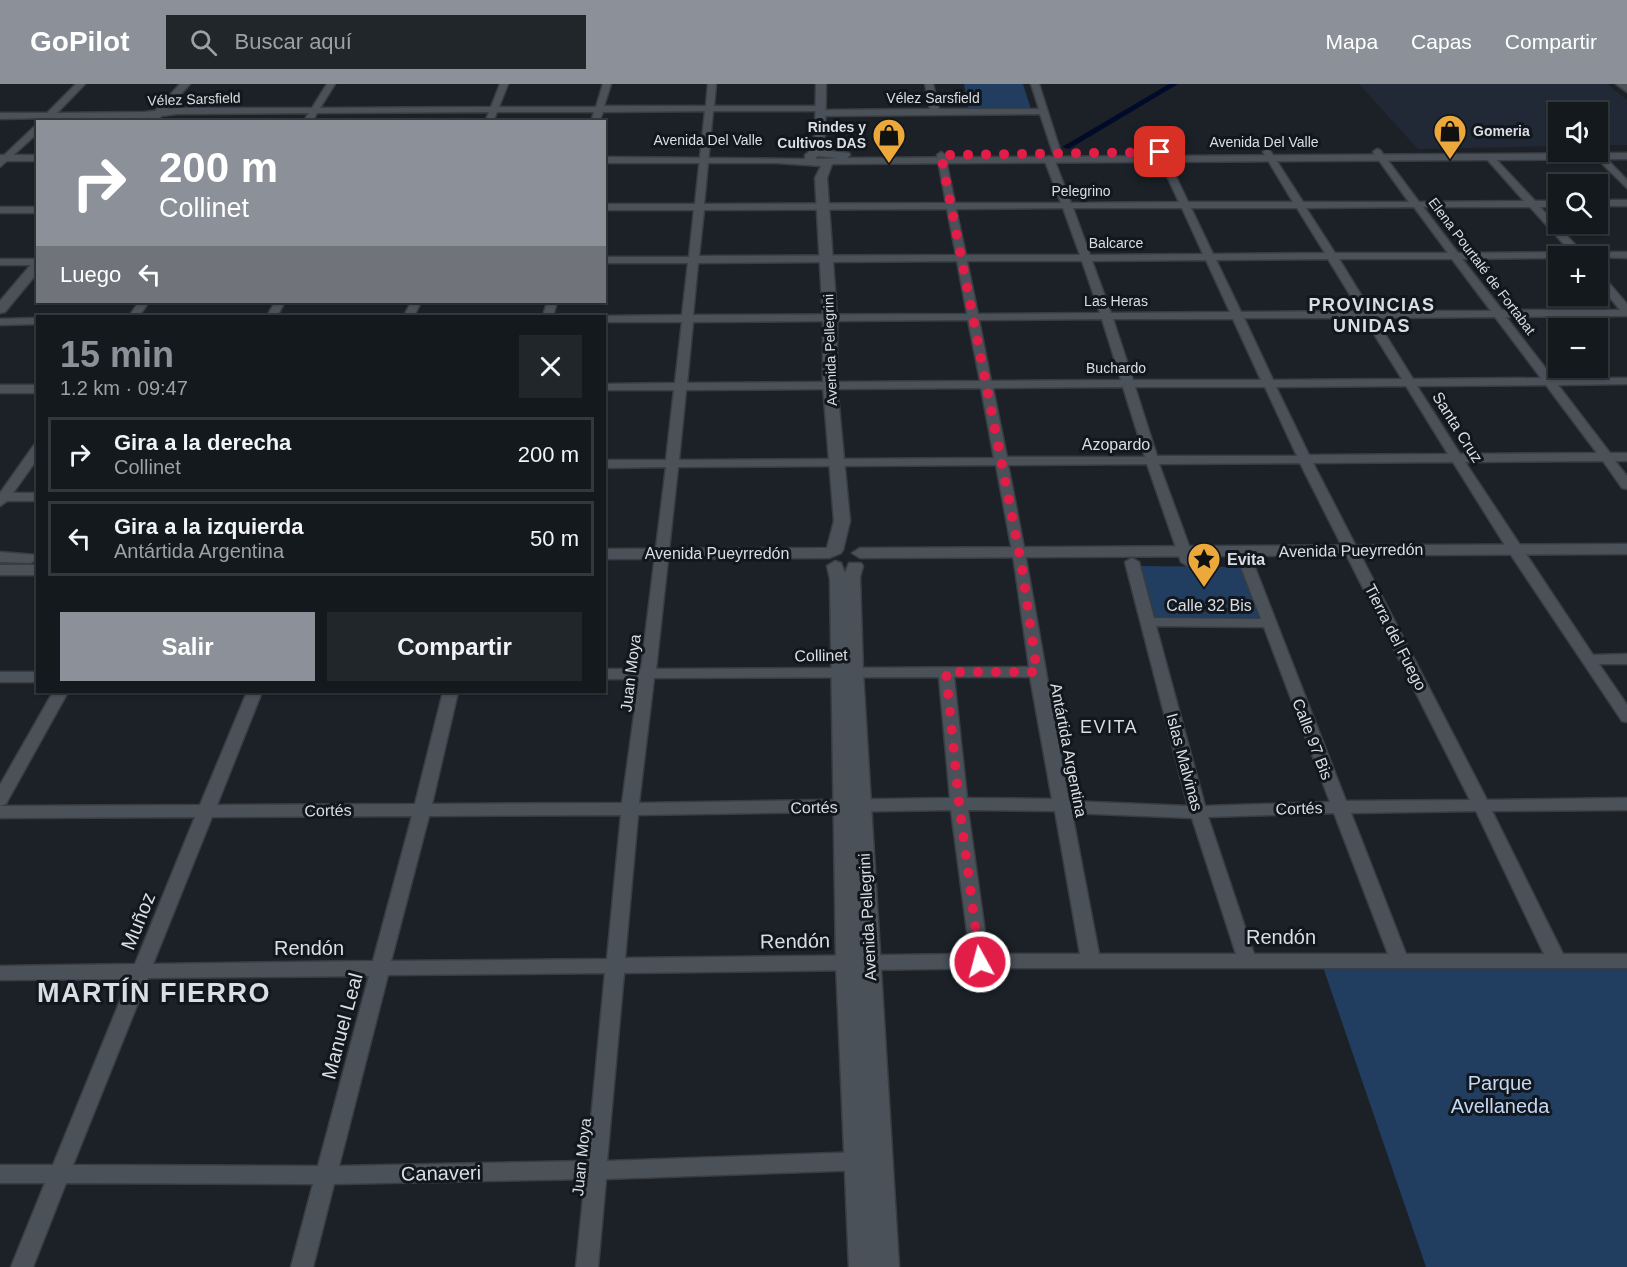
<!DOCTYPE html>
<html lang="es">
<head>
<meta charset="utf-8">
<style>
	:root { --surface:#14191d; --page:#21262a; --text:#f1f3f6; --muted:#9da0a4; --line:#33383b; --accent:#8c9099 }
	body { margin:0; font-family:Helvetica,sans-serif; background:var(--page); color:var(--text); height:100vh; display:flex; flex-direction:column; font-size:22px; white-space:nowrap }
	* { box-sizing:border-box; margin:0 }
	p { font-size:20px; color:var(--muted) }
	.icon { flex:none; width:33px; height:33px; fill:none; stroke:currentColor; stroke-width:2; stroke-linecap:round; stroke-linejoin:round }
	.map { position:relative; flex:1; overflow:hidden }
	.details { position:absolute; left:36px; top:231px; width:570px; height:378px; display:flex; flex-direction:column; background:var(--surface); border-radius:0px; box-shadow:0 2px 4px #0004,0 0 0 2px var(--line) }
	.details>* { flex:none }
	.top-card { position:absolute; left:36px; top:36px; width:570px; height:183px; border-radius:0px; box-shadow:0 2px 4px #0004,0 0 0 2px var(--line); background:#8c9099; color:#fff; overflow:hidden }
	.tools { position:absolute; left:1548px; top:18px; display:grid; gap:12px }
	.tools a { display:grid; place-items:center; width:60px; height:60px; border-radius:0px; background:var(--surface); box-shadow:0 2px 4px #0004,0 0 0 2px var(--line); font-size:30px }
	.pin { position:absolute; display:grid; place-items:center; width:51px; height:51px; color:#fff; margin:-26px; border-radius:12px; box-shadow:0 3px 9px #0006 }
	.me { position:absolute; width:66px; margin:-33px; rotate:353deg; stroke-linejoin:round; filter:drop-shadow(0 0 4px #0008) }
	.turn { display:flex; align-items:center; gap:21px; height:126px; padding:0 24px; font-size:27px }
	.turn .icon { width:78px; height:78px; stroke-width:2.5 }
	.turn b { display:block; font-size:42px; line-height:51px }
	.then { display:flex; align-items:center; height:57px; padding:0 24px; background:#0003; gap:12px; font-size:22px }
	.round { display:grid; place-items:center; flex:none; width:63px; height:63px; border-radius:0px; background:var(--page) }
	.headline { display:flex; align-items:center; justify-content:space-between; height:102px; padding:0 24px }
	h1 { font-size:36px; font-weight:600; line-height:45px; color:var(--accent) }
	.primary-button { display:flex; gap:12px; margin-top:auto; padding:12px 24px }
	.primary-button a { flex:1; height:69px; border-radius:0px; background:var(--accent); color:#fff; font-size:24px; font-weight:600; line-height:69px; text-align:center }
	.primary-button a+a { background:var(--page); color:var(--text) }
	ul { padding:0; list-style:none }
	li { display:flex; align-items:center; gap:18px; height:75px; margin:0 12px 9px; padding:0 12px; border:3px solid var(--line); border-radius:0px }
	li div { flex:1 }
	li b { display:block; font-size:22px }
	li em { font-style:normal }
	header { display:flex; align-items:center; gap:36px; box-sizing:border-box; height:84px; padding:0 30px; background:var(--accent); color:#fff }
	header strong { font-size:28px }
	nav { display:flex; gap:33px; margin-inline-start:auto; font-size:21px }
	.search { width:420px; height:54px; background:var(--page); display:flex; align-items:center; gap:15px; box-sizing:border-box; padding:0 21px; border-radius:0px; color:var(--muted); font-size:22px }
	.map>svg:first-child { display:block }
	.built { fill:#202935 }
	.green { fill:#213d60 }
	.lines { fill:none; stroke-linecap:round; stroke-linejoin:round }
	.canal { fill:#000a29; fill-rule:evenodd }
	.street-casing { stroke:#393d42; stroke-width:3 }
	.secondary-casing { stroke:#393d42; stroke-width:3 }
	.street { fill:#4b5159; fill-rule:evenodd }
	.secondary { fill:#4b5159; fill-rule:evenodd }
	.route { stroke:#e11d48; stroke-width:10; stroke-dasharray:0 18 }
	.labels { text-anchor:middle; stroke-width:6; stroke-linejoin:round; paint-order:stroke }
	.far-street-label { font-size:14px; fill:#dadee2; stroke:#12171e }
	.far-poi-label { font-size:14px; font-weight:bold; fill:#dadee2; stroke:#12171e; text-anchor:end }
	.street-label { font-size:16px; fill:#dadee2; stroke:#12171e }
	.poi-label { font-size:16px; font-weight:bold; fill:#dadee2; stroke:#12171e; text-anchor:start }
	.far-district-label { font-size:18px; font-weight:bold; letter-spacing:1.5px; fill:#dadee2; stroke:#12171e }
	.neighbourhood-label { font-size:18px; letter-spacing:1.5px; fill:#dadee2; stroke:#12171e }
	.near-street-label { font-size:20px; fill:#dadee2; stroke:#12171e }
	.near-park-label { font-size:20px; fill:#c2d8f5; stroke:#12171e }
	.near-district-label { font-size:27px; font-weight:bold; letter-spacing:1.5px; fill:#dadee2; stroke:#12171e }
</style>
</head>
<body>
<header>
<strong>GoPilot</strong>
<div class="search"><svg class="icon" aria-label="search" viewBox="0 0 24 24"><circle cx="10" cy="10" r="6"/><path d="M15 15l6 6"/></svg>Buscar aquí</div>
<nav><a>Mapa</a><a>Capas</a><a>Compartir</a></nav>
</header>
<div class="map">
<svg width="1627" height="1183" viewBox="0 0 1627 1183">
	<rect width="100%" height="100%" fill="#1b2127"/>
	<path class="built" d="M1359,0H1607L1627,16V61H1598V28H1558V62L1418,65Z"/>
	<path class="green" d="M964,0H1023L1031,25L969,26Z
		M1141,482L1240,483L1259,532L1257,536H1156Z
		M1323,883L1627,885V1183H1426Z"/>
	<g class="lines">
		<path class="canal" d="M1169,0H1178L1069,65L1062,63Z"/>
		<defs>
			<path id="street" d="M76,0H85L57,29L145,28L177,24H312L327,0H335L320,24L491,23L500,0H508L499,23H596L603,0H611L604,22H706L708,0H716L714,22H824L825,24L821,26L930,25L925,0H933L939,25H1039L1031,0H1039L1061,69L1057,72L1053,69L1040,30L821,32L817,29L821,27H713L704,120L946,119L937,71L941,68L945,71L955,119H1061L1044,75L1049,72L1054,75L1071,119L1179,118L1156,68L1160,65L1164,68L1188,118H1293L1263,68L1267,65L1271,68L1303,118H1409L1373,68L1377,65L1380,66L1419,118L1524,117L1485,73L1492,71L1535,117H1558V123H1540L1582,168H1627V174L1558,172V174L1462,175L1502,226H1620L1598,199V190L1602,191L1627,220V232L1506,233L1553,294H1627V300L1558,301L1610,369H1627V377H1615L1627,392V405L1622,404L1603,377L1465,378L1593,571L1627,570V580H1599L1627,621V638L1622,637L1513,474L1453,378L1313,379L1487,716L1627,714V726L1492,727L1563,870H1627V884H1007L624,889L607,1077L864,1068L871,1071L874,1077L871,1083L864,1086L606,1095L598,1183H576L585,1095L334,1100L313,1183H291L313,1100L66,1099L33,1183H11L45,1099H0V1081H53L129,895L0,896V882L135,880L195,733L0,734V722L200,721L247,608H262L217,721L415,720L443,608H458L432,720L622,719L639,595H604V585H641L666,383L604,384V376H666L674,306H604V300L675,299L682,238H604V232H601L682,231L688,179H604V173H689L694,126H604V120H695L705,27L603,28L599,38H591L594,28H497L493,38H485L489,28L317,29L312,38H303L309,29L177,30L145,34H52L46,38L42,34L0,35V29H47ZM1414,123L1448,169H1335L1306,124ZM1423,123H1530L1571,168L1458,169ZM1063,124L1080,171H966L956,125ZM1073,124H1182L1203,170L1090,171ZM1191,124H1297L1325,169L1213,170ZM947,125L956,171L699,172L704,126ZM1328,175L1360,227L1241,228L1216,176ZM1339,175H1452L1491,227H1371ZM1206,176L1230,228L1111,229L1092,177ZM957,177L967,230L693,231L698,179ZM967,177H1082L1100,229L978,230ZM1495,233L1541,294L1413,295L1375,234ZM1244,234H1364L1402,295L1273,296ZM1102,235L1121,296L991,297L979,236ZM1113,235H1233L1261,296H1133ZM968,236L980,297L687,299L693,238ZM1546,301L1597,369L1460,370L1417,302ZM1406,302L1448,370L1309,371L1276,303ZM1123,303L1145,373H1007L993,304ZM1135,303H1265L1297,372H1157ZM981,304L994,374L679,376L686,306ZM1300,379L1470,716L1346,717L1249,468L1242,464L1235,468L1261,535L1154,534L1139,478L1132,474L1125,478L1188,722L1069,717C1048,605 1031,493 1008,381L1147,380L1181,478L1188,482L1195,478L1159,380ZM996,381L1014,478L1029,583L656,585L678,383ZM1156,542L1264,543L1330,718L1205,722ZM939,593L950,714L639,719L654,594ZM954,593H1030L1052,715L967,714ZM951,726L970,870L625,874L638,731ZM968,726L1055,727L1080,870H988ZM1476,727L1544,870H1406L1351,729ZM1072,729L1192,734L1236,870H1099ZM1334,729L1388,870H1254L1208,733ZM621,731L607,875L391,877L429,732ZM412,732L373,877L153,880L212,733ZM605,889L587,1077L339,1082L388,891ZM369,892L318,1082L73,1081L148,894Z
				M35,42H38V49L0,83V75Z
				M1598,66L1627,96V104L1590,68Z
				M1598,116H1627V122H1598Z
				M0,123H38V129H0Z
				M0,175H38V181H0Z
				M139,218H149L139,232H129Z
				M275,218H285L277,232H267Z
				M411,218H421L414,232H404Z
				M547,218H557L553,232H543Z
				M38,234V240L0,241V235Z
				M0,301H38V309H0Z
				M38,360V374L13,409H38V417H7L0,422V409L34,361Z
				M0,588H38V598H0Z
				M53,608H68L8,716L6,720L0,722V701Z"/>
			<path id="secondary" d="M180,0H190L156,38H145Z
				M816,0H826L825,51L821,66L849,69L850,71L847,74L1627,69V75L832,80L827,94L837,234V302L850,437L843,466L841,469L829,474L604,475V465L827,464L834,437L823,302V234L815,94L821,82L777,79H604V73L805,75V71L810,67L815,51ZM817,72L837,74L816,75Z
				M1616,0H1627V8Z
				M0,71H38V77H0Z
				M38,176V188L5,228L0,229V217L34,177Z
				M1627,460V470L860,474L852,469L860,464Z
				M0,468L36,471L38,475L30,479L0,478Z
				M835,477L841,479L845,489L849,479H861L863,482L860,493L863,588L899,1183H849L836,879L830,495L827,482Z
				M0,481H38V491H0Z"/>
		</defs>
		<use href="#street" class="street-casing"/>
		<use href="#secondary" class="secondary-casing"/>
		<use href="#street" class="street"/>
		<use href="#secondary" class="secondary"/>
	</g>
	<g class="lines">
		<path class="route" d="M980,878L959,720L946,588H1037L1021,478L941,71L1160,68"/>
	</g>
	<defs>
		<symbol id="shop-pin" viewBox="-11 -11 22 30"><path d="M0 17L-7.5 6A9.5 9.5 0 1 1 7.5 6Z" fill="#eda83b" stroke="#12171e"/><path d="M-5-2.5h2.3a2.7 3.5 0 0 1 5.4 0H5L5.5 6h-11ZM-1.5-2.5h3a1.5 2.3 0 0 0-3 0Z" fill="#111"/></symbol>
		<symbol id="sight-pin" viewBox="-11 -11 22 30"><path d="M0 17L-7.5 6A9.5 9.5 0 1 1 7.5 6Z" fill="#eda83b" stroke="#12171e"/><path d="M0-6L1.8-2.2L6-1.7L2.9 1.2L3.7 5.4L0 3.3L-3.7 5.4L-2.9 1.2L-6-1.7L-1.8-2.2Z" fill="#111"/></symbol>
	</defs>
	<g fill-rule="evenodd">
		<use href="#shop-pin" x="1431" y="28" width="38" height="52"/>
		<use href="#shop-pin" x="870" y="32" width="38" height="52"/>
		<use href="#sight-pin" x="1185" y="456" width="38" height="52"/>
	</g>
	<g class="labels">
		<g class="far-street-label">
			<text x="933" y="19">Vélez Sarsfield</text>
			<text transform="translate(194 15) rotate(-2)" y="5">Vélez Sarsfield</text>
			<text x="708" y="61">Avenida Del Valle</text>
			<text x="1264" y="63">Avenida Del Valle</text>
			<text x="1081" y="112">Pelegrino</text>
			<text x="1116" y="164">Balcarce</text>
			<text transform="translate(1482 182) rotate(53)" y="5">Elena Pourtalé de Fortabat</text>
			<text x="1116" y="222">Las Heras</text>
			<text transform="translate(830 266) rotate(-92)" y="5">Avenida Pellegrini</text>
			<text x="1116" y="289">Buchardo</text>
		</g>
		<g class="far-poi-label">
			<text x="866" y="48">Rindes y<tspan x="866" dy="16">Cultivos DAS</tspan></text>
			<text x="1473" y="52" text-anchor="start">Gomeria</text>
		</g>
		<g class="street-label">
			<text transform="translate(1458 343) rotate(58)" y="6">Santa Cruz</text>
			<text x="1116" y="366">Azopardo</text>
			<text transform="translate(1351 466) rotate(-1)" y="6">Avenida Pueyrredón</text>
			<text x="717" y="475">Avenida Pueyrredón</text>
			<text x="1209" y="527">Calle 32 Bis</text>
			<text transform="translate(1396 553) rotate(63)" y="6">Tierra del Fuego</text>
			<text transform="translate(821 571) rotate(-1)" y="6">Collinet</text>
			<text transform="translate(630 589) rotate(-83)" y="6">Juan Moya</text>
			<text transform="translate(1313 655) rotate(69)" y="6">Calle 97 Bis</text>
			<text transform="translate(1069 666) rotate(79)" y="6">Antártida Argentina</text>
			<text transform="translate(1185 678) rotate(75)" y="6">Islas Malvinas</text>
			<text transform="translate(814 723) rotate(-1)" y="6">Cortés</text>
			<text transform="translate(1299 724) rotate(-2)" y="6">Cortés</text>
			<text transform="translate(328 726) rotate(-1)" y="6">Cortés</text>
			<text transform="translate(867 833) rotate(-93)" y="6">Avenida Pellegrini</text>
			<text transform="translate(581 1073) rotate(-84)" y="6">Juan Moya</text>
		</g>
		<g class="poi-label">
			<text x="1227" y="481">Evita</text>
		</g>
		<g class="far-district-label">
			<text x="1372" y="227">PROVINCIAS<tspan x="1372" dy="21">UNIDAS</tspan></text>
		</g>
		<g class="neighbourhood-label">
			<text x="1109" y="649">EVITA</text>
		</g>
		<g class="near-street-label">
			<text transform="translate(138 837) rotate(-68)" y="7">Muñoz</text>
			<text x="1281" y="860">Rendón</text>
			<text transform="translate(795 857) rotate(-1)" y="7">Rendón</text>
			<text x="309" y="871">Rendón</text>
			<text transform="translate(342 942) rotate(-75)" y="7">Manuel Leal</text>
			<text transform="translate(441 1089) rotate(-1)" y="7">Canaveri</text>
		</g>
		<g class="near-park-label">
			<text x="1500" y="1006">Parque<tspan x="1500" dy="23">Avellaneda</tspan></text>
		</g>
		<g class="near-district-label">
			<text x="154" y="918">MARTÍN FIERRO</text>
		</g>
	</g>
</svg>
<div class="tools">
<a><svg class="icon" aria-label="sound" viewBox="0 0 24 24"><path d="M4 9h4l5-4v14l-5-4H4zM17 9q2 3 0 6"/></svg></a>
<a><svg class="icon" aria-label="search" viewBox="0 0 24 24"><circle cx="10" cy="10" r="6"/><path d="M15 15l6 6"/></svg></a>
<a>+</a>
<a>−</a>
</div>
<div class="pin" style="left:1160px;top:68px;background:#d93025"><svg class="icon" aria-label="arrive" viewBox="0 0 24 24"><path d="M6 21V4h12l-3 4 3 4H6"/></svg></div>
<svg class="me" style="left:980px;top:878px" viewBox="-20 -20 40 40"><circle r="17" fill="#e11d48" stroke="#fff" stroke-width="3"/><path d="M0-11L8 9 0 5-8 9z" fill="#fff"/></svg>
<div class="top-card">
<div class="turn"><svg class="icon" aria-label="right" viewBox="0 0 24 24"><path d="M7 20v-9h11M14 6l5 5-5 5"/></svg><div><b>200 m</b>Collinet</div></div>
<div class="then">Luego<svg class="icon" aria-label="left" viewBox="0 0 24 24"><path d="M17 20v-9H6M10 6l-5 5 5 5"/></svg></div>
</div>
<section class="details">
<div class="headline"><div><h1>15 min</h1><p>1.2 km · 09:47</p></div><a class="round"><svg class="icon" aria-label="close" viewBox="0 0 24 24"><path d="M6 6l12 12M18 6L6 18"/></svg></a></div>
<ul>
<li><svg class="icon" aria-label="right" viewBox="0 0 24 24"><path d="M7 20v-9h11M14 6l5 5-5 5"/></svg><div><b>Gira a la derecha</b><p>Collinet</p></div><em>200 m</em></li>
<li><svg class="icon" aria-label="left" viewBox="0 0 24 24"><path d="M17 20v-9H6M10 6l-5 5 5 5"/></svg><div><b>Gira a la izquierda</b><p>Antártida Argentina</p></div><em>50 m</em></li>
</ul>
<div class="primary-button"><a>Salir</a><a>Compartir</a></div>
</section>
</div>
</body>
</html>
